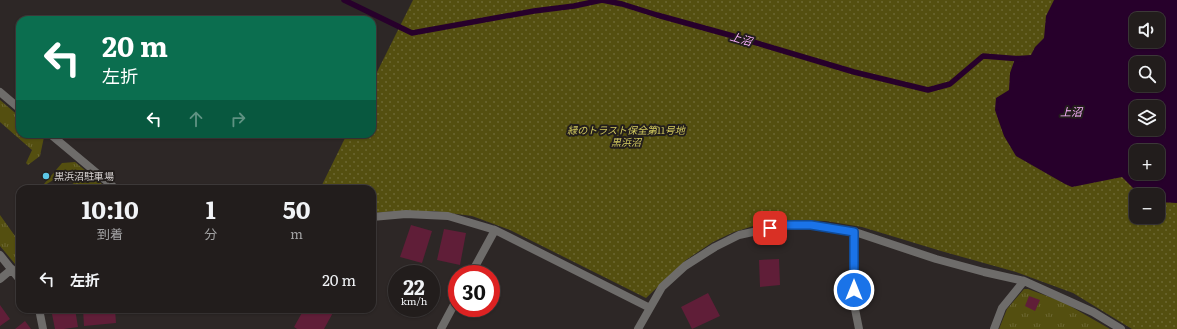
<!DOCTYPE html>
<html lang="ja">
<head>
<meta charset="utf-8">
<style>
	:root { --surface:#221d1c; --page:#2a2625; --text:#f1f3f6; --muted:#a2a2a3; --line:#3f3b3b }
	body { margin:0; font-family:Literata,"Noto Sans JP",serif; background:var(--page); color:var(--text); height:100vh; display:flex; flex-direction:column; font-size:15px; white-space:nowrap }
	* { box-sizing:border-box; margin:0 }
	p { font-size:13px; color:var(--muted) }
	.icon { flex:none; width:22px; height:22px; fill:none; stroke:currentColor; stroke-width:2; stroke-linecap:round; stroke-linejoin:round }
	.map { position:relative; flex:1; overflow:hidden }
	.details { position:absolute; left:16px; top:185px; width:360px; height:128px; display:flex; flex-direction:column; background:var(--surface); border-radius:12px; box-shadow:0 1px 3px #0004,0 0 0 1px var(--line) }
	.details>* { flex:none }
	.top-card { position:absolute; left:16px; top:16px; width:360px; height:122px; border-radius:12px; box-shadow:0 1px 3px #0004,0 0 0 1px var(--line); background:#0b6e4f; color:#fff; overflow:hidden }
	.controls { position:absolute; left:1129px; top:12px; display:grid; gap:8px }
	.controls a { display:grid; place-items:center; width:36px; height:36px; border-radius:8px; background:var(--surface); box-shadow:0 1px 3px #0004,0 0 0 1px var(--line); font-size:20px }
	.speed { position:absolute; left:388px; top:265px; display:flex; gap:8px; font-size:20px; font-weight:700; text-align:center }
	.speed>* { display:grid; place-content:center; width:52px; height:52px; border-radius:50%; background:var(--surface); box-shadow:0 1px 3px #0004,0 0 0 1px var(--line); line-height:1 }
	.speed small { font-size:10px; font-weight:400 }
	.speed .limit { border:6px solid #d22; background:#fff; color:#111 }
	.pin { position:absolute; display:grid; place-items:center; width:34px; height:34px; color:#fff; margin:-17px; border-radius:8px; box-shadow:0 2px 6px #0006 }
	.me { position:absolute; width:44px; margin:-22px; rotate:0deg; stroke-linejoin:round; filter:drop-shadow(0 0 3px #0008) }
	.turn { display:flex; align-items:center; gap:14px; height:84px; padding:0 20px; font-size:18px }
	.turn .icon { width:52px; height:52px; stroke-width:2.5 }
	.turn b { display:block; font-size:28px; line-height:34px }
	.lanes { display:flex; align-items:center; height:38px; padding:0 20px; background:#0003; justify-content:center; gap:20px; direction:ltr }
	.lanes .off { opacity:.35 }
	.eta { display:flex; justify-content:space-evenly; align-items:center; height:68px; text-align:center }
	.eta b { font-size:24px; font-weight:700; line-height:28px }
	ul { padding:0; list-style:none }
	li { display:flex; align-items:center; gap:12px; height:52px; padding:0 20px }
	li div { flex:1 }
	li b { display:block; font-size:15px }
	li em { font-style:normal }
	.map>svg:first-child { display:block }
	.grass { fill:url(#grass-tufts) }
	.park { fill:url(#park-dots); fill-rule:evenodd }
	.water { fill:#27002b; fill-rule:evenodd }
	.lines { fill:none; stroke-linecap:round; stroke-linejoin:round }
	.stream { stroke:#27002b; stroke-width:5.5 }
	.building { fill:#601e38 }
	.minor { stroke:#6e6c6a; stroke-width:8 }
	.route-casing { stroke:#114b97; stroke-width:10 }
	.route { stroke:#1a73e8; stroke-width:7 }
	.poi-dot { fill:#5cc7e7; stroke:#231e1c; stroke-width:1.5 }
	.labels { text-anchor:middle; stroke-width:4; stroke-linejoin:round; paint-order:stroke }
	.park-label { font-size:10px; font-style:italic; fill:#d2ca5f; stroke:#231e1c }
	.poi-label { font-size:10px; fill:#d5d1d0; stroke:#231e1c; text-anchor:start }
	.water-label { font-size:11px; font-style:italic; fill:#fab1fd; stroke:#231e1c }
</style>
</head>
<body>
<div class="map">
<svg width="1177" height="329" viewBox="0 0 1177 329">
	<defs>
		<pattern id="grass-tufts" width="24" height="20" patternUnits="userSpaceOnUse"><rect width="24" height="20" fill="#544f10"/><path d="M3 7l-1-3M5 7V3M7 7l1-3M15 17l-1-3M17 17v-4M19 17l1-3" fill="none" stroke="#6c6732"/></pattern>
		<pattern id="park-dots" width="8" height="8" patternUnits="userSpaceOnUse"><rect width="8" height="8" fill="#544f10"/><path d="M2 2h.1M6 6h.1" fill="none" stroke="#6c6732" stroke-width="1.8" stroke-linecap="round"/></pattern>
	</defs>
	<rect width="100%" height="100%" fill="#2d2726"/>
	<path class="grass" d="M0,100L20,117V134H41L44,137L40,156L28,165L26,163L32,150L0,122Z
		M75,162L108,189H79L63,174L45,185L44,184L62,163Z
		M0,215L20,243V260L15,264L0,246Z
		M1024,289H1028L1063,302L1110,329H999L1007,309Z"/>
	<path class="park" d="M413,0H1177V329H1132L1073,293L1016,272L941,251L862,227L826,221L794,220L760,224L734,232L713,242L686,260L646,298L510,230L472,216L434,211H397L372,213V189H320L347,134H372V82ZM1136,19H1158V41H1136ZM1136,63H1158V85H1136ZM1136,107H1158V129H1136ZM1136,151H1158V173H1136ZM1136,195H1158V217H1136Z"/>
	<path class="water" d="M1054,0H1177V203L1158,202V195H1140L1122,177L1072,187L1065,184L1016,156L1004,136L998,119L995,110L996,98L1009,90L1010,73L1016,56L1031,55L1035,47L1044,38L1046,16ZM1136,19H1158V41H1136ZM1136,63H1158V85H1136ZM1136,107H1158V129H1136ZM1136,151H1158V173H1136Z"/>
	<g class="lines">
		<path class="stream" d="M344,0L412,33L534,11L574,6L602,0L622,4L657,15L733,36L854,72L928,90L950,84L983,56L1022,59"/>
	</g>
	<path class="building" d="M411,225L432,231L422,263L400,257Z
		M444,229L466,233L460,265L437,260Z
		M779,259L780,285L760,287L759,260Z
		M708,293L720,316L692,329L681,307Z
		M1029,296L1040,300L1035,311L1025,306Z
		M0,305L10,319L0,326Z
		M51,309H75L78,327L64,329H55Z
		M83,309H115L116,323L84,326Z
		M304,309H335L324,329H297L294,327Z
		M25,321L31,329H15Z"/>
	<g class="lines">
		<path class="minor" d="M0,92L20,109
			M50,134L116,189
			M372,217L406,214L448,216L495,230L650,308
			M855,232L854,304L859,329
			M0,255L20,280
			M471,274L495,230
			M0,279L12,269
			M39,309L43,329
			M441,329L457,299
			M638,329L662,287L685,266L715,247L739,235L786,225H811L855,232L936,259L984,272L1024,281L1093,312L1121,329
			M994,329L1002,308L1024,281"/>
	</g>
	<g class="lines">
		<defs>
			<path id="route" d="M770,228L786,225H811L854,232V290"/>
		</defs>
		<use href="#route" class="route-casing"/>
		<use href="#route" class="route"/>
	</g>
	<circle class="poi-dot" cx="46" cy="176" r="4"/>
	<g class="labels">
		<g class="park-label">
			<text x="626" y="134">緑のトラスト保全第11号地<tspan x="626" dy="12">黒浜沼</tspan></text>
		</g>
		<g class="poi-label">
			<text x="54" y="180">黒浜沼駐車場</text>
		</g>
		<g class="water-label">
			<text transform="translate(741 39) rotate(16)" y="4">上沼</text>
			<text x="1071" y="116">上沼</text>
		</g>
	</g>
</svg>
<div class="controls">
<a><svg class="icon" aria-label="sound" viewBox="0 0 24 24"><path d="M4 9h4l5-4v14l-5-4H4zM17 9q2 3 0 6"/></svg></a>
<a><svg class="icon" aria-label="search" viewBox="0 0 24 24"><circle cx="10" cy="10" r="6"/><path d="M15 15l6 6"/></svg></a>
<a><svg class="icon" aria-label="layers" viewBox="0 0 24 24"><path d="M12 4l9 5-9 5-9-5zM3 14l9 5 9-5"/></svg></a>
<a>+</a>
<a>−</a>
</div>
<div class="speed"><div>22<small>km/h</small></div><div class="limit">30</div></div>
<div class="pin" style="left:770px;top:228px;background:#d93025"><svg class="icon" aria-label="arrive" viewBox="0 0 24 24"><path d="M6 21V4h12l-3 4 3 4H6"/></svg></div>
<svg class="me" style="left:854px;top:290px" viewBox="-20 -20 40 40"><circle r="17" fill="#1a73e8" stroke="#fff" stroke-width="3"/><path d="M0-11L8 9 0 5-8 9z" fill="#fff"/></svg>
<div class="top-card">
<div class="turn"><svg class="icon" aria-label="left" viewBox="0 0 24 24"><path d="M17 20v-9H6M10 6l-5 5 5 5"/></svg><div><b>20 m</b>左折</div></div>
<div class="lanes"><svg class="icon" aria-label="left" viewBox="0 0 24 24"><path d="M17 20v-9H6M10 6l-5 5 5 5"/></svg><svg class="icon off" aria-label="ahead" viewBox="0 0 24 24"><path d="M12 20V5M6 11l6-6 6 6"/></svg><svg class="icon off" aria-label="right" viewBox="0 0 24 24"><path d="M7 20v-9h11M14 6l5 5-5 5"/></svg></div>
</div>
<section class="details">
<div class="eta">
<div><b>10:10</b><p>到着</p></div>
<div><b>1</b><p>分</p></div>
<div><b>50</b><p>m</p></div>
</div>
<ul>
<li><svg class="icon" aria-label="left" viewBox="0 0 24 24"><path d="M17 20v-9H6M10 6l-5 5 5 5"/></svg><div><b>左折</b></div><em>20 m</em></li>
</ul>
</section>
</div>
</body>
</html>
